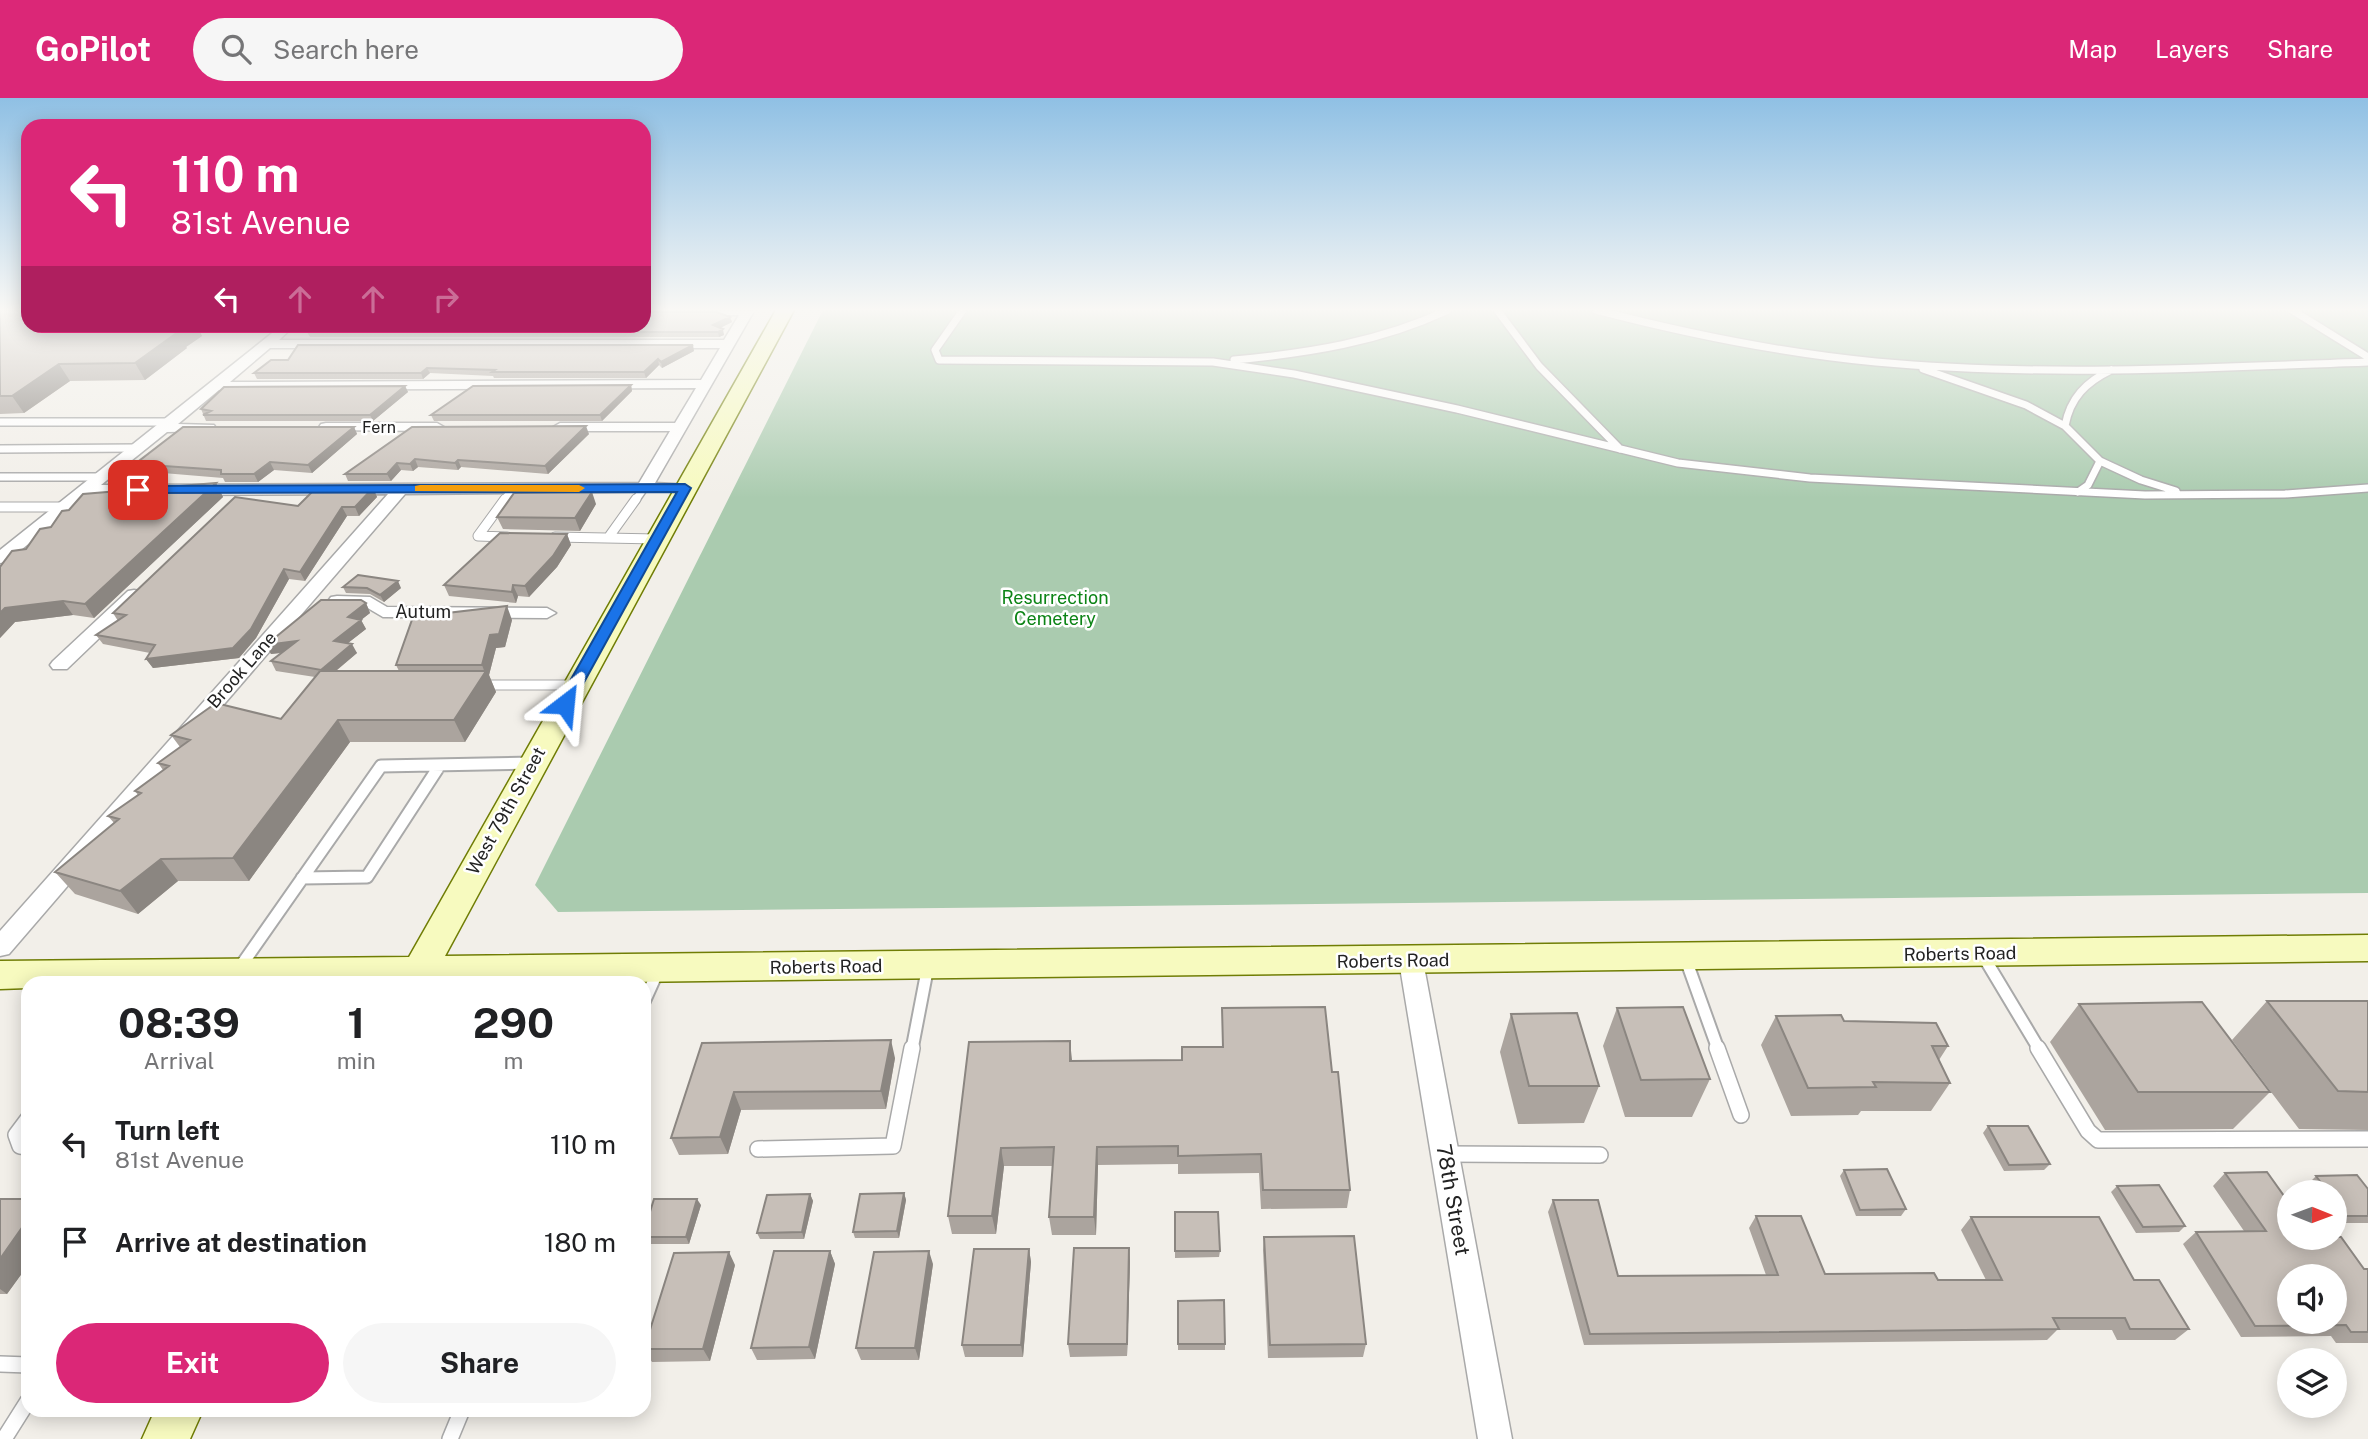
<!DOCTYPE html>
<html lang="en">
<head>
<meta charset="utf-8">
<style>
	:root { --surface:#fff; --page:#f6f6f6; --text:#202124; --muted:#757577; --accent:#db2777 }
	body { margin:0; font-family:"Public Sans",sans-serif; background:var(--page); color:var(--text); height:100vh; display:flex; flex-direction:column; font-size:26px; white-space:nowrap }
	* { box-sizing:border-box; margin:0 }
	p { font-size:23px; color:var(--muted) }
	.icon { flex:none; width:38px; height:38px; fill:none; stroke:currentColor; stroke-width:2; stroke-linecap:round; stroke-linejoin:round }
	.map { position:relative; flex:1; overflow:hidden }
	.side { position:absolute; left:21px; top:878px; width:630px; height:441px; display:flex; flex-direction:column; background:var(--surface); border-radius:21px; box-shadow:0 4px 18px #0003 }
	.side>* { flex:none }
	.guide { position:absolute; left:21px; top:21px; width:630px; height:214px; border-radius:21px; box-shadow:0 4px 18px #0003; background:#db2777; color:#fff; overflow:hidden }
	.needle { width:46px; rotate:91deg }
	.fabs { position:absolute; left:2277px; top:1082px; display:grid; gap:14px }
	.fabs a { display:grid; place-items:center; width:70px; height:70px; border-radius:50%; background:var(--surface); box-shadow:0 4px 18px #0003; font-size:35px }
	.pin { position:absolute; display:grid; place-items:center; width:60px; height:60px; color:#fff; margin:-30px; border-radius:14px; box-shadow:0 4px 10px #0006 }
	.me { position:absolute; width:77px; margin:-38px; rotate:29deg; stroke-linejoin:round; filter:drop-shadow(0 0 5px #0008) }
	.turn { display:flex; align-items:center; gap:24px; height:147px; padding:0 35px; font-size:32px }
	.turn .icon { width:91px; height:91px; stroke-width:2.5 }
	.turn b { display:block; font-size:49px; line-height:60px }
	.lanes { display:flex; align-items:center; height:66px; padding:0 35px; background:#0003; justify-content:center; gap:35px; direction:ltr }
	.lanes .off { opacity:.35 }
	.eta { display:flex; justify-content:space-evenly; align-items:center; height:119px; text-align:center }
	.eta b { font-size:42px; font-weight:700; line-height:49px }
	.button { display:flex; gap:14px; margin-top:auto; padding:14px 35px }
	.button a { flex:1; height:80px; border-radius:42px; background:var(--accent); color:#fff; font-size:28px; font-weight:700; line-height:80px; text-align:center }
	.button a+a { background:var(--page); color:var(--text) }
	ul { padding:0; list-style:none }
	li { display:flex; align-items:center; gap:21px; height:98px; padding:0 35px }
	li div { flex:1 }
	li b { display:block; font-size:26px }
	li em { font-style:normal }
	header { display:flex; align-items:center; gap:42px; box-sizing:border-box; height:98px; padding:0 35px; background:var(--accent); color:#fff }
	header strong { font-size:33px }
	nav { display:flex; gap:38px; margin-inline-start:auto; font-size:24px }
	.search { width:490px; height:63px; background:var(--page); display:flex; align-items:center; gap:18px; box-sizing:border-box; padding:0 24px; border-radius:38px; color:var(--muted); font-size:26px }
	.map>svg:first-child { display:block }
	.cemetery { fill:#aacbaf }
	.lines { fill:none; stroke-linecap:round; stroke-linejoin:round }
	.lane-far3-casing { stroke:#a9a9a9; stroke-width:10 }
	.lane-far2-casing { stroke:#a9a9a9; stroke-width:11 }
	.lane-far1-casing { stroke:#a9a9a9; stroke-width:15 }
	.lane-casing { stroke:#a9a9a9; stroke-width:18 }
	.street-casing { stroke:#a9a9a9; stroke-width:3 }
	.secondary-casing { stroke:#707d05; stroke-width:3 }
	.lane-far3 { stroke:#fff; stroke-width:7 }
	.lane-far2 { stroke:#fff; stroke-width:9 }
	.lane-far1 { stroke:#fff; stroke-width:11 }
	.lane { stroke:#fff; stroke-width:15 }
	.street { fill:#fff; fill-rule:evenodd }
	.secondary { fill:#f7fabf; fill-rule:evenodd }
	.wall { fill:#aba49e }
	.shaded-wall { fill:#8b8681 }
	.building { fill:#c7bfb8; stroke:#8b8681; stroke-width:2; fill-rule:evenodd }
	.route { fill:#1a73e8; stroke:#114b97; stroke-width:2 }
	.slow { fill:#f59e0b }
	.labels { text-anchor:middle; stroke-width:5; stroke-linejoin:round; paint-order:stroke }
	.far-street-label { font-size:16px; fill:#222; stroke:#fff }
	.park-label { font-size:18px; fill:#0c8416; stroke:#fff }
	.street-label { font-size:18px; fill:#222; stroke:#fff }
	.near-street-label { font-size:21px; fill:#222; stroke:#fff }
</style>
</head>
<body>
<header>
<strong>GoPilot</strong>
<div class="search"><svg class="icon" aria-label="search" viewBox="0 0 24 24"><circle cx="10" cy="10" r="6"/><path d="M15 15l6 6"/></svg>Search here</div>
<nav><a>Map</a><a>Layers</a><a>Share</a></nav>
</header>
<div class="map">
<svg width="2368" height="1341" viewBox="0 0 2368 1341">
	<rect width="100%" height="100%" fill="#f2efe9"/>
	<path class="cemetery" d="M823,212H2368V795L558,814L535,787Z"/>
	<g class="lines">
		<defs>
			<path id="lane-far3" d="M963,212L935,252L939,262L1213,264L1294,276L1457,311L1678,365L1810,380L2145,397L2285,396L2368,390
				M1497,212L1539,268L1620,351
				M1596,212C1688,236 1782,255 1876,264C2040,279 2204,270 2368,264
				M2292,212L2368,259
				M1234,262C1309,255 1380,244 1448,212
				M1923,271L2026,307L2065,328
				M2111,272C2086,284 2070,300 2065,328L2100,363L2141,382L2176,393
				M0,324H170
				M0,351L137,350
				M0,379H101
				M2078,394L2088,387L2100,363
				M504,403L512,391
				M635,403L644,390"/>
			<path id="lane-far2" d="M505,401L478,438L507,439
				M0,409H64
				M555,439L657,441
				M608,440L636,401
				M479,587H575"/>
			<path id="lane-far1" d="M302,780L367,779L440,667
				M1982,856L2039,951
				M1685,859L1718,951
				M238,872L381,668L532,665
				M644,904L658,873
				M912,951L928,868"/>
			<path id="lane" d="M1717,950L1741,1017
				M2038,950L2088,1033L2098,1042L2368,1041
				M28,1021L16,1037L20,1048L28,1049
				M758,1051L893,1048L912,950
				M1447,1056L1600,1057
				M0,1266L28,1267
				M4,1341L28,1303
				M450,1341L462,1312"/>
			<path id="street" d="M644,212L754,213L655,385L691,387L693,390L691,393L405,396L9,856L0,858V833L388,396L89,397L6,464L0,465V452L281,228H294L279,242H724L739,217H644ZM270,250H720L701,282L230,284ZM696,290L675,325H560L553,329L560,333H670L639,385L101,387L167,334L214,333L216,330L214,327L178,326L219,292Z
				M326,325H437L444,329L437,333L321,332L319,329L321,326Z
				M134,492L140,493L143,497L140,501L67,571H53L50,567L53,563L128,493Z
				M337,498L370,499L387,509L547,510L556,515L547,520L383,519L366,509L331,507L328,503L331,499Z
				M1411,853L1420,856L1423,863L1512,1341H1478L1399,863L1402,856Z"/>
			<path id="secondary" d="M776,212H794L445,858L2368,837V863L458,886H28V890L0,891V863L409,859Z
				M155,1312H203L190,1341H142Z"/>
		</defs>
		<use href="#lane-far3" class="lane-far3-casing"/>
		<use href="#lane-far2" class="lane-far2-casing"/>
		<use href="#lane-far1" class="lane-far1-casing"/>
		<use href="#lane" class="lane-casing"/>
		<use href="#street" class="street-casing"/>
		<use href="#secondary" class="secondary-casing"/>
		<use href="#lane-far3" class="lane-far3"/>
		<use href="#lane-far2" class="lane-far2"/>
		<use href="#lane-far1" class="lane-far1"/>
		<use href="#lane" class="lane"/>
		<use href="#street" class="street"/>
		<use href="#secondary" class="secondary"/>
	</g>
	<path class="wall" d="M0,212L28,228H197L202,238L186,249L187,250L145,282L70,283L24,315L0,316Z
		M730,219L732,224L720,230L724,237L719,239H310L307,234Z
		M694,253L662,270L659,267L646,280H494L493,278L430,275L423,281H257L254,275Z
		M631,287L632,293L602,323H434L431,317Z
		M405,288L408,294L373,323H206L201,311Z
		M354,329L357,336L312,375L274,372L258,384H225L223,380L139,373L135,366Z
		M412,329L589,336L548,376L461,369L458,372L418,369L413,373L401,372L391,383H348L345,376Z
		M216,385L223,399L94,520L73,517L15,524L0,540V469L26,451L51,429Z
		M373,390L377,399L359,418H347L305,483L289,481L256,540L239,560L153,570L146,561L150,555L103,546L96,537L118,523L113,515L298,408Z
		M596,406L580,433L503,431L497,419Z
		M567,436L571,447L557,469L529,499L518,498L516,505L449,498L444,487Z
		M343,489L401,490L384,504L370,496L346,495Z
		M366,505L370,515L361,522L366,531L348,545L357,555L336,573H399L396,567L512,522L505,549L496,550L489,577L496,594L465,644H350L249,783H178L138,816L75,796L55,774L114,725L108,718L138,697L135,693L163,672L158,665L180,649L171,637L281,621L315,579L276,573L271,563L282,555L271,556L266,547Z
		M2267,903H2368V1032L2299,1031L2232,942Z
		M2079,906L2270,994L2233,1031L2105,1032L2050,944Z
		M1222,910L1332,974L1350,1092L1347,1110L1261,1111L1259,1075L1178,1076V1066L1098,1067L1096,1137H1052L1049,1119L1053,1068H1004L996,1136H952L948,1118L969,944L1072,963L1182,962L1222,949Z
		M1617,910L1710,981L1692,1019H1625L1603,948Z
		M1511,916L1599,988L1584,1025L1518,1026L1500,954Z
		M1776,918L1844,923L1948,948L1939,962L1950,985L1931,1013H1861L1858,1017L1791,1018L1761,947Z
		M702,945L895,960L886,1011L741,1012L728,1056L679,1057L671,1040Z
		M1988,1028L2050,1066L2044,1072L2004,1073L1983,1035Z
		M1844,1072L1906,1111L1901,1118H1856L1840,1078Z
		M2225,1075L2289,1139L2364,1171H2368V1245H2336L2331,1238L2241,1239L2183,1146L2196,1134L2244,1133L2213,1088Z
		M2316,1078L2368,1091V1125H2339L2334,1120V1094H2315L2309,1085Z
		M2117,1088L2185,1128L2179,1134L2136,1135L2111,1094Z
		M904,1095L906,1102L899,1140H855L853,1134Z
		M810,1096L813,1103L804,1141H760L757,1135Z
		M0,1101H28V1167L7,1196H0Z
		M1553,1102L1618,1178L1766,1177L1749,1130L1756,1118L1825,1176L1938,1182H1986L1961,1132L1971,1119L2134,1182L2189,1231L2175,1242H2117L2112,1232H2057L2047,1242L1584,1247L1548,1114Z
		M701,1107L689,1146H646L644,1143V1133Z
		M1175,1114L1220,1153L1219,1159L1175,1160Z
		M1264,1139L1366,1246L1363,1259L1268,1260L1263,1152Z
		M1129,1150L1130,1163L1127,1258L1070,1259L1068,1246Z
		M1029,1151L1031,1164L1023,1259H965L962,1247Z
		M830,1153L835,1166L815,1261L757,1262L751,1250Z
		M933,1166L919,1262H861L856,1250Z
		M735,1167L710,1263L652,1264L644,1252Z
		M1178,1203L1225,1246V1252H1178Z"/>
	<path class="shaded-wall" d="M730,219L732,224L714,233L713,227Z
		M184,228H197L202,238L186,249L187,250L145,282L135,265Z
		M723,231L724,237L719,239L718,234Z
		M693,247L694,253L662,270L661,264Z
		M658,261L659,267L646,280L644,274Z
		M59,266L70,283L24,315L12,298Z
		M427,270L430,275L423,281L421,275Z
		M631,287L632,293L602,323L600,317Z
		M405,288L408,294L373,323L370,317Z
		M586,328L589,336L548,376L545,368Z
		M354,329L357,336L312,375L308,367Z
		M415,361L418,369L413,373L410,366Z
		M458,362L461,369L458,372L455,365Z
		M270,364L274,372L258,384L254,376Z
		M397,365L401,372L391,383L387,376Z
		M216,385L223,399L94,520L85,506Z
		M373,390L377,399L359,418L355,409Z
		M592,394L596,406L580,433L575,420Z
		M342,409L347,418L305,483L300,474Z
		M567,436L571,447L557,469L529,499L525,488Z
		M284,471L289,481L256,540L239,560L153,570L146,561Z
		M398,483L401,490L384,504L380,497Z
		M513,487L518,498L516,505L512,494Z
		M63,503L73,517L15,524L0,540V515L5,510Z
		M366,505L370,515L361,522L366,531L339,552L334,543L348,519Z
		M507,508L512,522L505,549L496,550L489,577L496,594L465,644L454,622L485,575L482,567L490,537Z
		M297,543L302,552L271,556L266,547Z
		M352,546L357,555L326,581L321,572Z
		M338,622L350,644L249,783L233,760Z
		M161,761L178,783L138,816L120,793Z
		M891,942L895,960L886,1011L881,993Z
		M1070,943L1072,962L1071,982L1070,963Z
		M734,994L741,1012L728,1056L720,1039Z
		M1097,1049L1098,1067L1096,1137L1094,1119Z
		M1001,1050L1004,1068L996,1136L992,1118Z
		M904,1095L906,1102L899,1140L897,1133Z
		M810,1096L813,1103L804,1141L802,1134Z
		M697,1101L701,1107L689,1146L686,1139Z
		M28,1121V1167L7,1196L0,1191V1161Z
		M1129,1150L1130,1163L1127,1258V1246Z
		M1029,1151L1031,1164L1023,1259L1021,1247Z
		M830,1153L835,1166L815,1261L809,1249Z
		M929,1153L933,1166L919,1262L915,1250Z
		M729,1154L735,1167L710,1263L703,1251Z"/>
	<path class="building" d="M0,212H28V228H184L175,234H178L135,265L59,266L12,298H0Z
		M644,214H717L730,219L713,227L723,231L718,234H307L311,228H644Z
		M298,247H693L661,264L658,261L644,274H492L495,272L427,270L421,275H254L271,262H288Z
		M631,287L600,317H431L473,288Z
		M405,288L370,317H203L211,313L201,311L224,289Z
		M586,328L545,368L458,362L455,365L415,361L410,366L397,365L387,376H345L412,329Z
		M183,329H354L308,367L270,364L254,376H221V372L135,366Z
		M216,385L85,506L63,503L5,510L0,515V469L12,453L26,451L40,431L51,429L62,413L69,412L83,396Z
		M316,390H373L355,409H342L300,474L284,471L251,531L233,550L146,561L155,547L96,537L126,517L113,515L235,399L298,408Z
		M592,394L575,420L497,419L514,395Z
		M500,435L567,436L553,458L525,488L513,487L512,494L444,487Z
		M358,477L398,483L380,497L367,490L343,489Z
		M321,502H361L366,505L348,519L361,522L334,543L352,546L321,572L271,563L297,543L266,547Z
		M507,508L499,536L490,537L482,567H396L413,519Z
		M320,573H486L454,622H338L233,760L161,761L120,793L55,774L119,721L108,718L141,695L135,693L169,668L158,665L190,642L171,637L216,605L281,621Z
		M2267,903H2368V994L2338,993Z
		M2202,904L2270,994H2138L2079,906Z
		M1325,909L1332,974H1338L1350,1092H1263L1261,1056L1178,1058V1048L1097,1049L1094,1119H1049L1054,1049L1001,1050L992,1118H948L969,944L1070,943V963L1182,962V949H1223L1222,910Z
		M1683,909L1710,981L1641,982L1617,910Z
		M1577,915L1599,988H1529L1511,916Z
		M1841,917L1844,923L1936,925L1948,948H1932L1950,985L1873,984L1876,989L1808,990L1776,918Z
		M891,942L881,993L734,994L720,1039L671,1040L702,945Z
		M1988,1028H2028L2050,1066L2009,1067Z
		M1887,1071L1906,1111L1860,1112L1844,1072Z
		M2267,1074L2289,1105V1139H2341L2364,1171H2368V1234H2351L2346,1227L2255,1228L2196,1134L2266,1133L2225,1075ZM2289,1178H2334V1223H2289Z
		M2357,1077L2368,1091V1118H2346L2334,1103V1094H2328L2316,1078Z
		M2159,1087L2185,1128L2143,1129L2117,1088Z
		M904,1095L897,1133L853,1134L860,1096Z
		M810,1096L802,1134L757,1135L767,1097Z
		M0,1101H28V1121L0,1161Z
		M654,1101H697L686,1139H644V1133Z
		M1553,1102H1598L1618,1178L1778,1177L1756,1118H1801L1825,1176L1934,1175L1938,1182H2002L1971,1119H2099L2134,1182H2159L2189,1231H2130L2125,1220H2053L2059,1231L1590,1236Z
		M1175,1114H1218L1220,1153H1175Z
		M1354,1138L1366,1246L1270,1247L1264,1139Z
		M1074,1150H1129L1127,1246H1068Z
		M974,1151H1029L1021,1247H962Z
		M774,1153H830L809,1249L751,1250Z
		M929,1153L915,1250H856L874,1154Z
		M729,1154L703,1251H644L674,1155Z
		M1224,1202L1225,1246H1178V1203Z"/>
	<linearGradient id="sky" x2="0" y2="1"><stop stop-color="#8fc0e4"/><stop offset="0.53" stop-color="#f9f8f5"/><stop offset="1" stop-color="#f9f8f5" stop-opacity="0"/></linearGradient>
	<rect width="2368" height="400" fill="url(#sky)"/>
	<path class="route" d="M685,386L691,390L572,606L565,611L557,606L677,394L138,395L132,392L138,388Z"/>
	<path class="slow" d="M420,387H579L585,390L579,394L415,393V388Z"/>
	<g class="labels">
		<g class="far-street-label">
			<text x="379" y="335">Fern</text>
		</g>
		<g class="park-label">
			<text x="1055" y="506">Resurrection<tspan x="1055" dy="21">Cemetery</tspan></text>
		</g>
		<g class="street-label">
			<text x="423" y="520">Autum</text>
			<text transform="translate(242 572) rotate(-49)" y="6">Brook Lane</text>
			<text transform="translate(506 713) rotate(-61)" y="6">West 79th Street</text>
			<text transform="translate(1960 856) rotate(-1)" y="6">Roberts Road</text>
			<text transform="translate(1393 863) rotate(-1)" y="6">Roberts Road</text>
			<text transform="translate(826 869) rotate(-1)" y="6">Roberts Road</text>
		</g>
		<g class="near-street-label">
			<text transform="translate(1453 1102) rotate(80)" y="7">78th Street</text>
		</g>
	</g>
</svg>
<div class="fabs">
<a><svg class="needle" viewBox="-14 -14 28 28"><path d="M0-13l5 13h-10z" fill="#e53935"/><path d="M0 13l5-13h-10z" fill="#757577"/></svg></a>
<a><svg class="icon" aria-label="sound" viewBox="0 0 24 24"><path d="M4 9h4l5-4v14l-5-4H4zM17 9q2 3 0 6"/></svg></a>
<a><svg class="icon" aria-label="layers" viewBox="0 0 24 24"><path d="M12 4l9 5-9 5-9-5zM3 14l9 5 9-5"/></svg></a>
</div>
<div class="pin" style="left:138px;top:392px;background:#d93025"><svg class="icon" aria-label="arrive" viewBox="0 0 24 24"><path d="M6 21V4h12l-3 4 3 4H6"/></svg></div>
<svg class="me" style="left:565px;top:606px" viewBox="-20 -20 40 40"><path d="M0-17L14 15 0 8-14 15z" fill="#1a73e8" stroke="#fff" stroke-width="4"/></svg>
<div class="guide">
<div class="turn"><svg class="icon" aria-label="left" viewBox="0 0 24 24"><path d="M17 20v-9H6M10 6l-5 5 5 5"/></svg><div><b>110 m</b>81st Avenue</div></div>
<div class="lanes"><svg class="icon" aria-label="left" viewBox="0 0 24 24"><path d="M17 20v-9H6M10 6l-5 5 5 5"/></svg><svg class="icon off" aria-label="ahead" viewBox="0 0 24 24"><path d="M12 20V5M6 11l6-6 6 6"/></svg><svg class="icon off" aria-label="ahead" viewBox="0 0 24 24"><path d="M12 20V5M6 11l6-6 6 6"/></svg><svg class="icon off" aria-label="right" viewBox="0 0 24 24"><path d="M7 20v-9h11M14 6l5 5-5 5"/></svg></div>
</div>
<section class="side">
<div class="eta">
<div><b>08:39</b><p>Arrival</p></div>
<div><b>1</b><p>min</p></div>
<div><b>290</b><p>m</p></div>
</div>
<ul>
<li><svg class="icon" aria-label="left" viewBox="0 0 24 24"><path d="M17 20v-9H6M10 6l-5 5 5 5"/></svg><div><b>Turn left</b><p>81st Avenue</p></div><em>110 m</em></li>
<li><svg class="icon" aria-label="arrive" viewBox="0 0 24 24"><path d="M6 21V4h12l-3 4 3 4H6"/></svg><div><b>Arrive at destination</b></div><em>180 m</em></li>
</ul>
<div class="button"><a>Exit</a><a>Share</a></div>
</section>
</div>
</body>
</html>
